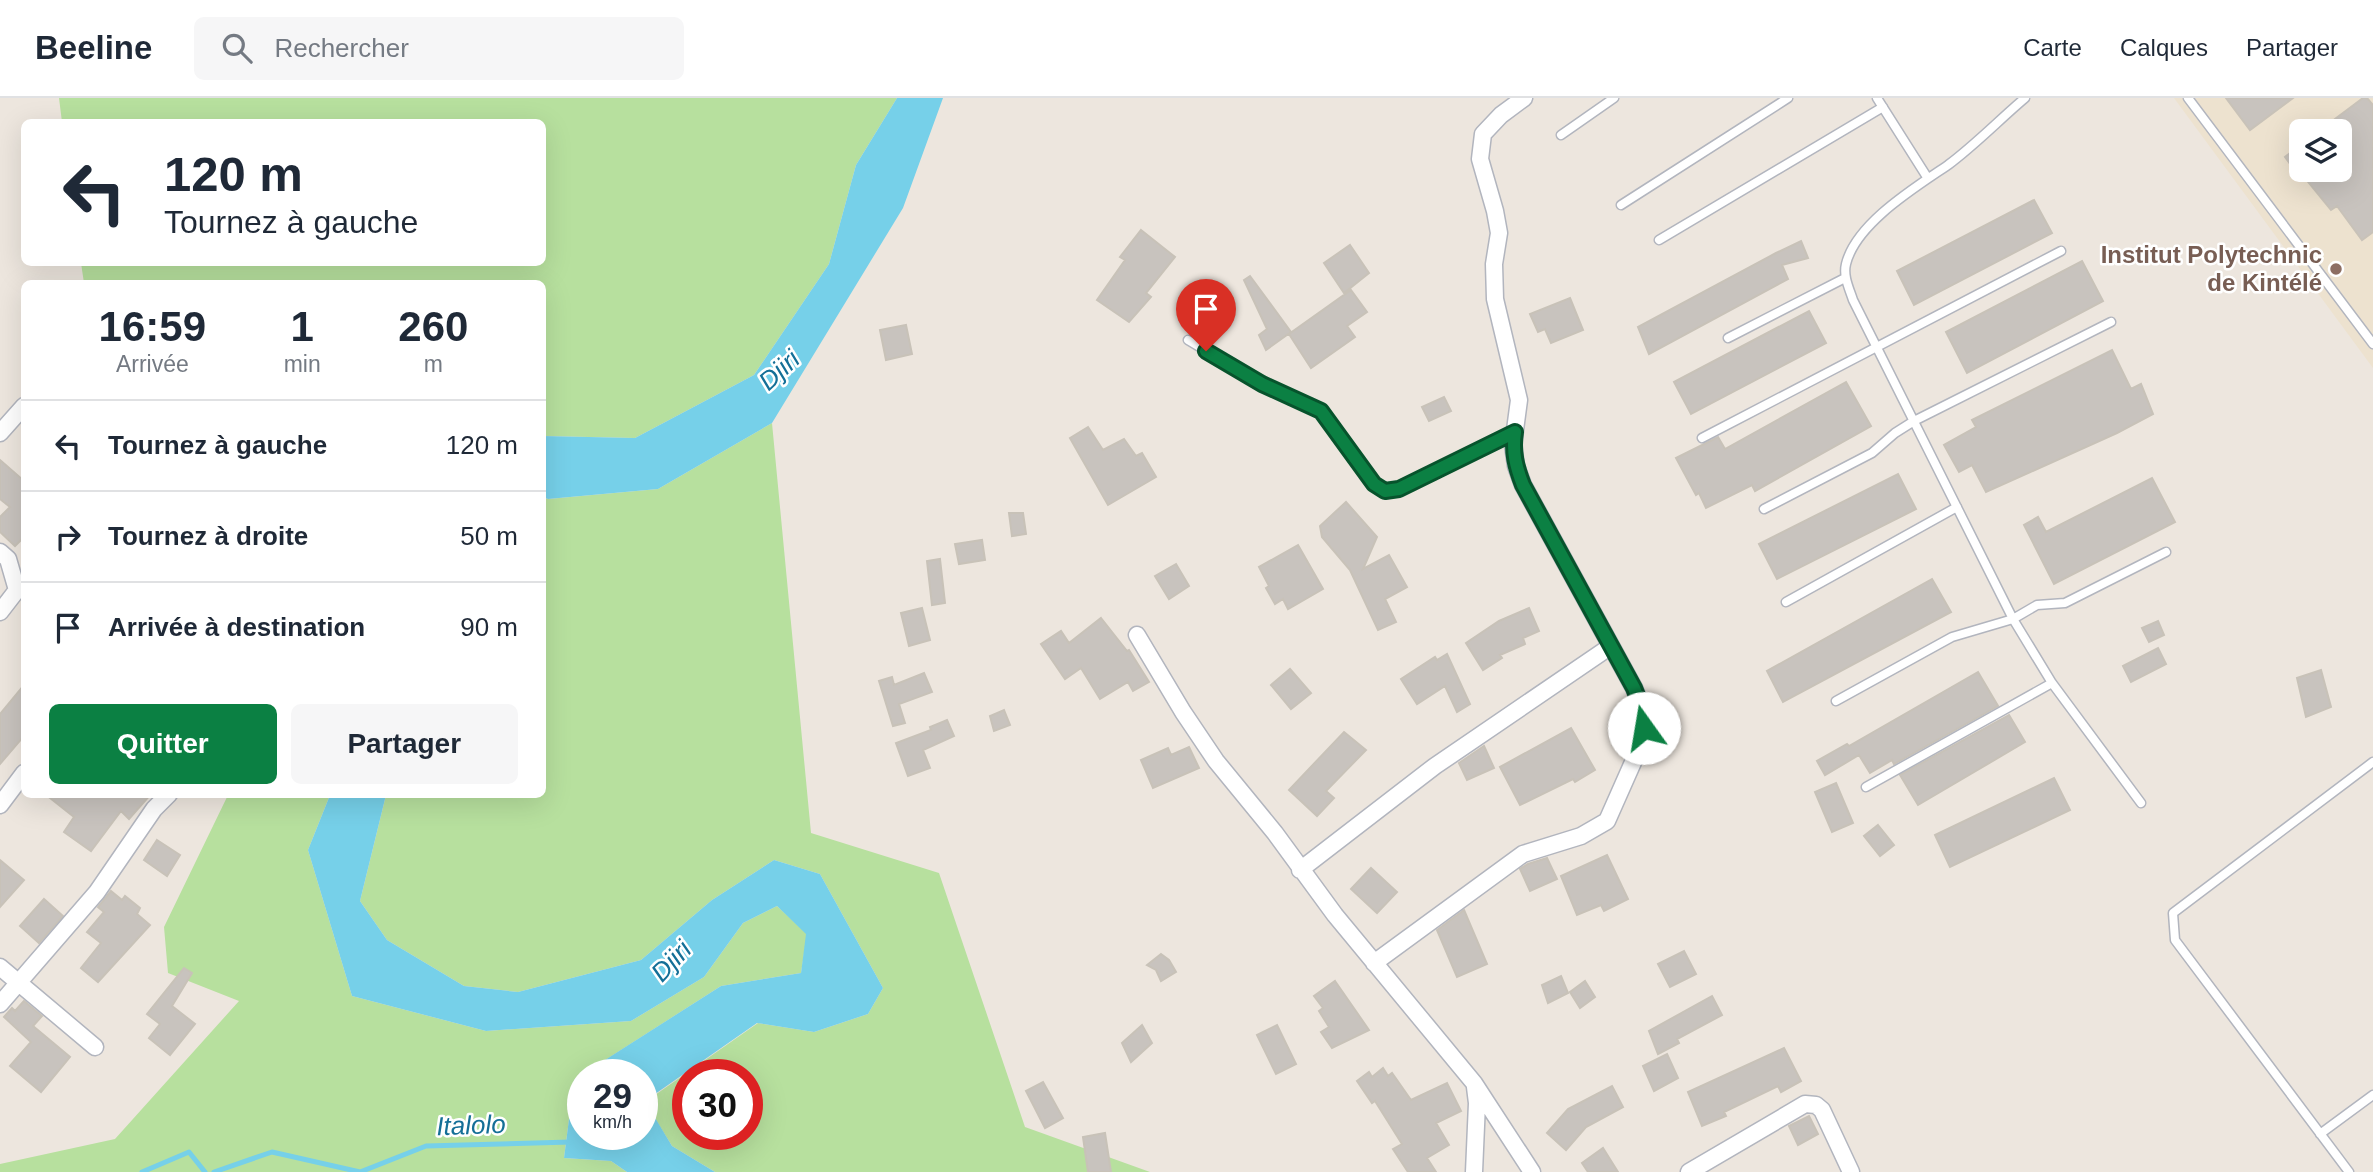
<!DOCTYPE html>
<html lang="fr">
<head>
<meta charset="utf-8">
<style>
	:root { --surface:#fff; --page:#f6f6f7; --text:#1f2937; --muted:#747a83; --line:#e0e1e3; --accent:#0b8043 }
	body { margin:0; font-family:Helvetica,sans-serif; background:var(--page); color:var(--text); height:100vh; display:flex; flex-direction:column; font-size:26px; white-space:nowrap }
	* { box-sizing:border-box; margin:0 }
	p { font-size:23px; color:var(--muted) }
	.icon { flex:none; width:38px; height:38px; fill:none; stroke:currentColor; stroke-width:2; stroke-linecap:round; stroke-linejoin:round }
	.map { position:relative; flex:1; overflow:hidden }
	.details { position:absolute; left:21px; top:182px; width:525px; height:518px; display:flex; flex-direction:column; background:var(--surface); border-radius:10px; box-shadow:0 7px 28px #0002 }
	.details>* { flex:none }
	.hud { position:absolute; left:21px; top:21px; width:525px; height:147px; border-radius:10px; box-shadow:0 7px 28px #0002; background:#fff; color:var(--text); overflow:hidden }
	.controls { position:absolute; left:2289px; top:21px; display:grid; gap:14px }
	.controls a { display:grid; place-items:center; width:63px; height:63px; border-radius:10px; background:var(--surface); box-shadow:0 7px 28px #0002; font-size:35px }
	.speed { position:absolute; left:567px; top:961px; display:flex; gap:14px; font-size:35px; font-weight:700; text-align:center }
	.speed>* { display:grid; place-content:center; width:91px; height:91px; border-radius:50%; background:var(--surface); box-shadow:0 7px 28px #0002; line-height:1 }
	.speed small { font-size:18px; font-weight:400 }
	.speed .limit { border:10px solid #d22; background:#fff; color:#111 }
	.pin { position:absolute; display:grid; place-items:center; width:60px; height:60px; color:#fff; margin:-72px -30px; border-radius:50% 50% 50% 0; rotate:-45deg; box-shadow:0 0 7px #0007 }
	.pin .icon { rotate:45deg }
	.me { position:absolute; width:77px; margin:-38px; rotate:347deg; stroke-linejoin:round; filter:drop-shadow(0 0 5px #0008) }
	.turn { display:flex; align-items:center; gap:24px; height:147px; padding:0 28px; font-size:32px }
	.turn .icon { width:91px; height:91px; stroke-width:2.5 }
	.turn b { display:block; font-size:49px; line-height:60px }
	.eta { display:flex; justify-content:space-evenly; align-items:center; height:119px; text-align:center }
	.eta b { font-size:42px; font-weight:800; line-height:49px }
	.button { display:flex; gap:14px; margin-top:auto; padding:14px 28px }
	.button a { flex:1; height:80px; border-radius:10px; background:var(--accent); color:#fff; font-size:28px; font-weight:800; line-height:80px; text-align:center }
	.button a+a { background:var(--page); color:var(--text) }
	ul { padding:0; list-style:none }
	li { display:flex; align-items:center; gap:21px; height:91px; padding:0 28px; border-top:2px solid var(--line) }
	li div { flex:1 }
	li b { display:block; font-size:26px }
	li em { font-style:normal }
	header { display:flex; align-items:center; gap:42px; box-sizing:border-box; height:98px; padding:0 35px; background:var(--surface); border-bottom:2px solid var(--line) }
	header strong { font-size:33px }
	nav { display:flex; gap:38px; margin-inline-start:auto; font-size:24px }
	.search { width:490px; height:63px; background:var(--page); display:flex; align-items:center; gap:18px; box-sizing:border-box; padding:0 24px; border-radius:10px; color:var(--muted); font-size:26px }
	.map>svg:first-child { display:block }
	.education { fill:#ede2cf; fill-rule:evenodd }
	.green { fill:#b7e09e; fill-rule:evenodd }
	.water { fill:#76d0e9 }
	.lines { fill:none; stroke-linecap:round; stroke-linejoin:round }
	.stream { stroke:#76d0e9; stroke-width:5 }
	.building { fill:#c8c3be; stroke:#c8c2b8; stroke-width:2 }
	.lane-casing { stroke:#b2b5be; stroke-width:11 }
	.street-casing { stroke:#b2b5be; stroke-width:19 }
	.lane { stroke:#fff; stroke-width:8 }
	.street { stroke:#fff; stroke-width:16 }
	.route-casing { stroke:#07532c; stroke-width:18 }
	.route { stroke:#0b8043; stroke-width:12 }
	.education-dot { fill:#8d6e63; stroke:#fff; stroke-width:2.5 }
	.labels { text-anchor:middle; stroke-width:5; stroke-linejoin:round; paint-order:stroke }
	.education-label { font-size:24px; font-weight:bold; fill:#785e54; stroke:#fff; text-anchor:end }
	.water-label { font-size:26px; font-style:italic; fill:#146f97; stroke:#fff }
</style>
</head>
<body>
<header>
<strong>Beeline</strong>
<div class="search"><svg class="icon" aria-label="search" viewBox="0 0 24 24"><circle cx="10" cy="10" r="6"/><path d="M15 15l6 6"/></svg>Rechercher</div>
<nav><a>Carte</a><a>Calques</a><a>Partager</a></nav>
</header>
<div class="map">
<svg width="2373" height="1074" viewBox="0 0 2373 1074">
	<rect width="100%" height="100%" fill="#ede6de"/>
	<path class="education" d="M2174,0H2373V270ZM2301,33H2340V72H2301Z"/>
	<path class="green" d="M59,0H897L856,67L829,166L754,277L635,340L543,338L542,186L84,185L81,165L542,164V24H62Z
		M772,325L811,735L939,775L1025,1029L1150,1074H715L672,1048L645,1004L758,925L814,934L868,916L883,890L820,776L774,762L712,802L641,862L518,894L464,888L387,842L360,803L386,697L542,696L543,399L548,401L658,391ZM688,976H747V1036H688Z
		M228,697H330L308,752L352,898L486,933L631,923L704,879L743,825L777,808L807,836L801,875L721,888L574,982L564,1060L611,1063L627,1074H0V1066L115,1041L239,903L168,875L164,829Z"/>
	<path class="water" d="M897,0H943L903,110L772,325L658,391L548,401L543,399V338L635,340L754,277L829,166L856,67Z
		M330,697H386L360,803L387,842L464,888L518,894L641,862L712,802L774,762L820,776L883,890L868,916L814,934L757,925L645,1003L672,1048L715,1074H627L611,1063L564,1060L574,982L583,977V1036H642V976H583L721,888L801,875L806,836L777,808L743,825L704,879L631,923L486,933L352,898L308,752Z"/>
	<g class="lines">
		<path class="stream" d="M142,1074L189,1054L205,1074
			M214,1074L272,1054L360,1074L426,1048L571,1044"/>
	</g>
	<path class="building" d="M2226,0H2293L2250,32Z
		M2363,0H2367L2373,7V134L2362,142L2337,108L2331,112L2301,75V81L2285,59L2301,46V72H2340V33H2319Z
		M2034,102L2052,135L1914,207L1897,173Z
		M1141,132L1175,159L1146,195L1151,199L1129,224L1097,202L1125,162L1120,159Z
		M1801,143L1808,160L1782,167L1788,181L1649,256L1638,229L1776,155Z
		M1350,147L1369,175L1344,195L1324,165Z
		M2082,163L2103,203L1967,275L1946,234Z
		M1250,178L1291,234L1266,252L1259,237L1267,231L1244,182Z
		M1351,192L1367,214L1347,228L1355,239L1311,270L1289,236Z
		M1570,200L1583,232L1551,245L1545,231L1538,234L1530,216Z
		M1809,213L1826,245L1691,316L1674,284Z
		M906,227L912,256L886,262L880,232Z
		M2112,252L2131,291L2141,286L2153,316L2117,335L1986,394L1972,367L1959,374L1944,347L1976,329L1972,322Z
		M1846,284L1871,328L1755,393L1752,387L1706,410L1699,395L1696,397L1676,360L1718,339L1725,351Z
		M1444,299L1451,313L1429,323L1422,309Z
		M1088,329L1103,352L1124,341L1136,358L1142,355L1156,379L1108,407L1070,340Z
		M0,362L24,383V439L15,448L0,434V419L10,409L0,401Z
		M1898,376L1916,411L1777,481L1759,446Z
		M2152,380L2175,424L2054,486L2024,427L2038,419L2046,434Z
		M1346,404L1377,439L1363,471L1389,457L1407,489L1385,501L1396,524L1378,532L1350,472L1322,439L1320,428Z
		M1009,415H1023L1026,436L1012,438Z
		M982,442L985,462L959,466L955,446Z
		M1298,447L1323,491L1288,511L1283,501L1275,506L1266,490L1269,488L1259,469Z
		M940,461L945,505L932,507L927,463Z
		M1176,466L1189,488L1169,501L1155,478Z
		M1932,481L1951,514L1783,604L1767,573Z
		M922,510L930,542L909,548L901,515Z
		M1529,510L1539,533L1523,540L1525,546L1500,557L1502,560L1483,572L1466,545L1499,523Z
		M1101,520L1127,553L1129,552L1149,584L1133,593L1128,584L1100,601L1081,570L1065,581L1041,546L1061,533L1069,545Z
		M2158,523L2164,537L2149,544L2142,530Z
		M2158,550L2166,566L2131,584L2123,568Z
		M1447,556L1470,606L1457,614L1445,588L1417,606L1401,581L1435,559L1437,562Z
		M1290,571L1311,595L1291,611L1271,587Z
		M2321,572L2331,609L2306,619L2297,580Z
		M1978,574L1998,608L1894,666L1892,662L1870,675L1859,657L1825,677L1817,663L1847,646L1849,648Z
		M924,575L932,594L899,606L905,625L893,628L879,583L892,579L894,587Z
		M24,587V638L0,666V616Z
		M1004,612L1010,627L994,633L990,618Z
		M2009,617L2025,644L1918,707L1900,677Z
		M947,622L954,638L923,652L930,670L908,678L896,645L931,632L930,629Z
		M1571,630L1595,672L1575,684L1573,681L1520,707L1500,669Z
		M1344,634L1366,652L1326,693L1334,700L1317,718L1289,692Z
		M1484,648L1494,670L1467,682L1459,665Z
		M1189,649L1199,670L1153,690L1141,662L1168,650L1171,657Z
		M2054,680L2070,712L1950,769L1935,737Z
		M1836,685L1853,725L1832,734L1815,694Z
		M45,696H151L129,721L121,713L91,753L64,734L74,719Z
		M1878,727L1894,747L1880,758L1864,738Z
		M157,742L180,757L167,778L144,762Z
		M1607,757L1628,801L1604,813L1601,807L1577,817L1561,778Z
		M1547,760L1557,781L1530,793L1520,771L1528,766Z
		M0,762L24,782L0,809Z
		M1371,770L1397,794L1377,815L1351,791Z
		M111,793L122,802L125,798L140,810L137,816L150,827L98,884L81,870L101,845L87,834L104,814L98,809Z
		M44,801L63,818L39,845L20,828Z
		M1464,812L1487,866L1457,879L1437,832Z
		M1684,853L1696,876L1670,889L1658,866Z
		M1161,856L1169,862L1176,874L1161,883L1156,872L1147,867Z
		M184,870L192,875L172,908L195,926L170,957L149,940L160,926L147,916Z
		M1561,878L1568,895L1548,905L1542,887Z
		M1335,883L1369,932L1332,950L1321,934L1329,929L1319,913L1323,910L1314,898Z
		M1585,883L1595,899L1580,910L1570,894Z
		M1712,898L1722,917L1677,941L1679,945L1658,956L1649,933Z
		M24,903L42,918L33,928L70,959L41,994L10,968L31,944L4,919L12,910L15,913Z
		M1142,927L1152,945L1131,964L1122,945Z
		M1277,927L1296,966L1276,976L1257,937Z
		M1784,950L1801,983L1781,994L1778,988L1724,1014L1726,1018L1702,1028L1688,994Z
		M1667,956L1678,980L1654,993L1643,968Z
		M1383,970L1388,978L1392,975L1411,1002L1447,985L1461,1013L1436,1025L1449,1047L1427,1060L1436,1074H1408L1393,1051L1402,1046L1375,1003L1372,1005L1357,983L1369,974L1372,979Z
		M1043,984L1063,1020L1045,1030L1026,993Z
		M1612,988L1623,1009L1586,1029L1566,1052L1547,1035L1568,1011Z
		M1809,1018L1818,1036L1798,1047L1789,1028Z
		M1105,1035L1111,1074H1088L1083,1039Z
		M1603,1050L1618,1074H1588L1582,1065Z"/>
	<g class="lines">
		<defs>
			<path id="lane" d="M1877,0L1927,79
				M2025,0C1999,22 1975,47 1948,67C1916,89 1856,125 1846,166C1843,178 1849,190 1853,202L2013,521L2052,585L2141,705
				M2188,0L2373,246
				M1561,37L1614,0
				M1621,107L1788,0
				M1659,142L1883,9
				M1728,240L1845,180
				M1188,242L1262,286L1321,313L1374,386L1385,393L1399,391L1513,335
				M1702,340L2061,153
				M1764,411L1872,355L1895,335L1914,323L2111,224
				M1786,504L1957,409
				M1836,603L1952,539L2013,521L2037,507L2065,505L2166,454
				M1866,689L2052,585
				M2320,1036L2373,997
				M2349,1074L2175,842L2173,815L2373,664"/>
			<path id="street" d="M0,335L24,308
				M0,454L8,461L17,492L0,514
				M1137,537L1183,614L1216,663L1275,735L1335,817L1474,985L1532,1074
				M0,707L24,675
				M1300,772L1435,668L1611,548
				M1374,865L1523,756L1581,738L1607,723L1638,653L1644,630L1643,613L1634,590L1523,387L1516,368L1513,347L1519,302L1495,201L1494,166L1499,135L1495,113L1480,61L1483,36L1501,17L1524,0
				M0,869L95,949
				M0,906L97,794L154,711L169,696
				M1474,1074L1477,1005L1475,989
				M1689,1074L1805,1006L1816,1007L1822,1012L1851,1074"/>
		</defs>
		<use href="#lane" class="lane-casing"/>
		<use href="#street" class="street-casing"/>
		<use href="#lane" class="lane"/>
		<use href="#street" class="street"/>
	</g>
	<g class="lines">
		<defs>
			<path id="route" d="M1206,253L1262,286L1321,313L1374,386L1385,393L1399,391L1515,334C1512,354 1516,369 1523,387L1634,590L1643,613L1644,630"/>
		</defs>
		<use href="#route" class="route-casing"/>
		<use href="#route" class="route"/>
	</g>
	<circle class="education-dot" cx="2336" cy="171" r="7"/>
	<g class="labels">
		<g class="education-label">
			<text x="2322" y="165">Institut Polytechnic<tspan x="2322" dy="28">de Kintélé</tspan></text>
		</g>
		<g class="water-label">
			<text transform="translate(779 272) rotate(-42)" y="9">Djiri</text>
			<text transform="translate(671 863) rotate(-46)" y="9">Djiri</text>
			<text transform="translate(471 1027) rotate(-2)" y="9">Italolo</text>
		</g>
	</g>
</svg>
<div class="controls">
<a><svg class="icon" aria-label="layers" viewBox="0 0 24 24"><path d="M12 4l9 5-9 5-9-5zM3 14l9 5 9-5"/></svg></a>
</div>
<div class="speed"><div>29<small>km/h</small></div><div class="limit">30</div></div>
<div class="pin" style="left:1206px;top:253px;background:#d93025"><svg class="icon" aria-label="arrive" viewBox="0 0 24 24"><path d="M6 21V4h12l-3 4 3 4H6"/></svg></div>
<svg class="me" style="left:1644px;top:630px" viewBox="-20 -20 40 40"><circle r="19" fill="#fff"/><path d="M0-13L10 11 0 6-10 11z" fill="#0b8043"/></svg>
<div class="hud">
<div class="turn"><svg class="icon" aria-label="left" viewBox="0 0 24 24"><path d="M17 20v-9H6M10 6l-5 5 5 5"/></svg><div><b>120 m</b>Tournez à gauche</div></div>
</div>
<section class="details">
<div class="eta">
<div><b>16:59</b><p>Arrivée</p></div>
<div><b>1</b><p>min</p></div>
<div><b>260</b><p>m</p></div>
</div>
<ul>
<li><svg class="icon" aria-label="left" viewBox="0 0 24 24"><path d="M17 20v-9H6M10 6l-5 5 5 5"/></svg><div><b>Tournez à gauche</b></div><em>120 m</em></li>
<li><svg class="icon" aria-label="right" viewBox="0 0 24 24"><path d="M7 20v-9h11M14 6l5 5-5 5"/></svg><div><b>Tournez à droite</b></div><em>50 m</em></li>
<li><svg class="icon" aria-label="arrive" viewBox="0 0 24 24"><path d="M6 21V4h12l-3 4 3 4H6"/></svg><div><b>Arrivée à destination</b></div><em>90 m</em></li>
</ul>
<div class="button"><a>Quitter</a><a>Partager</a></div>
</section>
</div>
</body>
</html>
